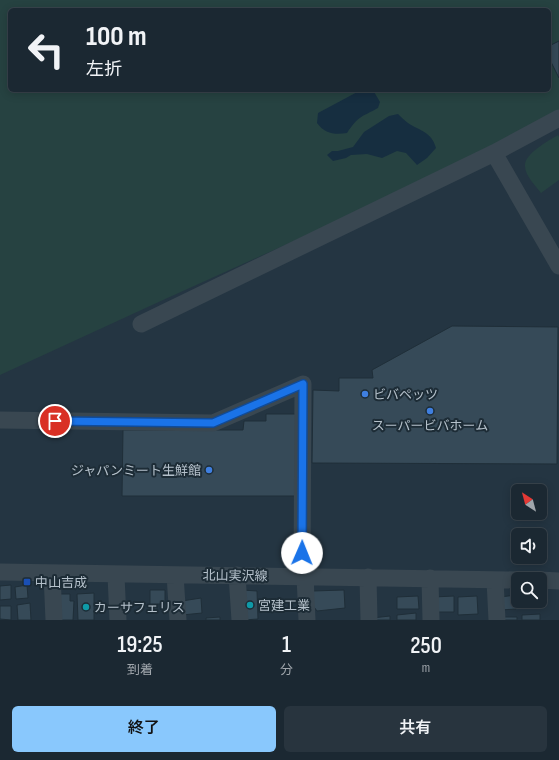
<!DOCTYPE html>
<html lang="ja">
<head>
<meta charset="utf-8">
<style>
	:root { --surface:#1b2832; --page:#28343e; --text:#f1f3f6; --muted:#a0a6ac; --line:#39444d; --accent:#89c8fd }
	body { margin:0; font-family:"Sofia Sans Condensed","Noto Sans JP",sans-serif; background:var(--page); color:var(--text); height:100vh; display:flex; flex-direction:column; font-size:15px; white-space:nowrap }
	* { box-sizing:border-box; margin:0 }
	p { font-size:13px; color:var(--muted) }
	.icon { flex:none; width:22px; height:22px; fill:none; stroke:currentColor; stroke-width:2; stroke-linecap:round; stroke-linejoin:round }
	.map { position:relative; height:620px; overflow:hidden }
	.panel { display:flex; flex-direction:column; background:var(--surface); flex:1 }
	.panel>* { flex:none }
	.top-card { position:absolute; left:8px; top:8px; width:543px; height:84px; border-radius:6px; box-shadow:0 2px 10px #0003,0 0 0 1px var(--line); background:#1b2832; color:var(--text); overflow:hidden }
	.needle { width:26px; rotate:324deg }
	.buttons { position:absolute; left:511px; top:484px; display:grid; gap:8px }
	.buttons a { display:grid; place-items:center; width:36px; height:36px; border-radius:6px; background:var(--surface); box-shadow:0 2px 10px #0003,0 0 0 1px var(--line); font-size:20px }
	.pin { position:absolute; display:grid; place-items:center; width:34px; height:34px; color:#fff; margin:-17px; border:2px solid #fff; border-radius:50%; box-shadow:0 1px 4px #0007 }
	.me { position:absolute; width:44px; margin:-22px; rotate:1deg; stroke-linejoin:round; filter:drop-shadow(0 0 3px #0008) }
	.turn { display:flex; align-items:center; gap:14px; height:84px; padding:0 12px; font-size:18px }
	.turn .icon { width:52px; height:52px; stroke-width:2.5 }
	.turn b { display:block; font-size:28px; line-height:34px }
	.eta { display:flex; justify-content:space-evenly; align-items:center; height:68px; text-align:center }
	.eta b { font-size:24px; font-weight:600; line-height:28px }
	.action { display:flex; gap:8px; margin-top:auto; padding:8px 12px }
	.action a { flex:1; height:46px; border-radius:6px; background:var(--accent); color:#111; font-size:16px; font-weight:600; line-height:46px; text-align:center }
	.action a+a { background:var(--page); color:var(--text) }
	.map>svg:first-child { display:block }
	.green { fill:#264241; fill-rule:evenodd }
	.water { fill:#162e40 }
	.building { fill:#364a58; stroke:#1f2e38 }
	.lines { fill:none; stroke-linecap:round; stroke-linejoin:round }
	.minor { stroke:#394751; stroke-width:17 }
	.route-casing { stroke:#114b97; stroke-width:10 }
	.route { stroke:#1a73e8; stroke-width:7 }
	.shop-dot { fill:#3f7fe0; stroke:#1d2c36; stroke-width:1.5 }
	.transit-dot { fill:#1a4fb4; stroke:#1d2c36; stroke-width:1.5 }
	.culture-dot { fill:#0f9aa8; stroke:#1d2c36; stroke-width:1.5 }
	.labels { text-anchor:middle; stroke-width:4; stroke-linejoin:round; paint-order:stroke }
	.poi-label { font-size:13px; fill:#b5c1cb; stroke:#1d2c36; text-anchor:start }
	.street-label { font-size:13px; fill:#b5c1cb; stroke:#1d2c36 }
</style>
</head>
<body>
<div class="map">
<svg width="559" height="620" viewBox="0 0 559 620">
	<rect width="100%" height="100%" fill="#243542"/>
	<path class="green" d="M0,0H559V111L427,181L163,300L0,375ZM10,10H549V90H10Z
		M558,135L559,137V180L541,193C536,186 525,176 525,166C524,154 548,141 558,135Z"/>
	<path class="water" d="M361,90H373L380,102L378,108C362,117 359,115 347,133C335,135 325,134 317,123L318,113Z
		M398,114C401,117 404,120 408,123C420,131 432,132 436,148L427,158L417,165L406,153L397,151L382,158L367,154L351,155L346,158L333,161L327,155L332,151H338L353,147L364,132L389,116Z"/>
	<path class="building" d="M559,41V78L549,58V46Z
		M452,326L558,327L557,464L312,463L313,390L339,391V378H373L372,370Z
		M266,414H297V496H122L123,430H243L244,421H266Z
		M11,585V599L0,600V586Z
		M27,585L28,598L16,599L15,587Z
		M150,590H165V604H157V611H150Z
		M242,590L257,591L258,619L244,620Z
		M344,590L345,608L317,611L311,603L313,591Z
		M94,593V620H78L77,594Z
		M56,594H70V601H74L73,620H57Z
		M516,595V609L500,610V597Z
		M418,596L419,609H397V597Z
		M454,596V612H435L434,597Z
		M477,596L478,614L458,615V597Z
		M201,598L202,613L182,615V601Z
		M521,601H540V603H521Z
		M30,603L31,620H18L17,605Z
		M0,606H11V620L0,619Z
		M416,613V620H397V615Z
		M540,614V620H522V615Z
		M390,616V620H373L372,618Z
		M220,617V620H206V618Z
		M501,617H517V620H501Z"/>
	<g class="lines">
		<path class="minor" d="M494,153L559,266
			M141,324L494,153L559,118
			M0,420L213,423L303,384L302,576
			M0,572L518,580
			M52,574L54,620
			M116,575L118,620
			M175,575L178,620
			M237,575L240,620
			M305,576L307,620
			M368,577L369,620
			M430,578L431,620
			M495,580L497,620
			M540,580L559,581"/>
	</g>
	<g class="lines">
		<defs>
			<path id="route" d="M55,421L213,423L303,384L302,553"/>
		</defs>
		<use href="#route" class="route-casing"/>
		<use href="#route" class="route"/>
	</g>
	<g class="shop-dot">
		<circle cx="365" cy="394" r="4"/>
		<circle cx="430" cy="411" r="4"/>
		<circle cx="209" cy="470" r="4"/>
	</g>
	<rect class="transit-dot" x="23" y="578" width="8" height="8" rx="2"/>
	<g class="culture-dot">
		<circle cx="250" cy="605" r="4"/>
		<circle cx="86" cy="607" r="4"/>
	</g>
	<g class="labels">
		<g class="poi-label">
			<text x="373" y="399">ビバペッツ</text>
			<text x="430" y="430" text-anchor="middle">スーパービバホーム</text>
			<text x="201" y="475" text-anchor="end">ジャパンミート生鮮館</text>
			<text x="35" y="587">中山吉成</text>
			<text x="258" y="610">宮建工業</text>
			<text x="94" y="612">カーサフェリス</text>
		</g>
		<g class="street-label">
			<text transform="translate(235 575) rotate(1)" y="5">北山実沢線</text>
		</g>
	</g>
</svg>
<div class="buttons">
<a><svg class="needle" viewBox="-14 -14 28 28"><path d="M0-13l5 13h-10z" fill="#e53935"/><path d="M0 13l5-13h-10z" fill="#a0a6ac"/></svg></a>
<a><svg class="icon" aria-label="sound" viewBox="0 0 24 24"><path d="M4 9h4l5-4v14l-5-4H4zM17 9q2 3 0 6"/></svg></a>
<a><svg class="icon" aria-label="search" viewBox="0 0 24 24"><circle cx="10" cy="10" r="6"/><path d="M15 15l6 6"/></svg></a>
</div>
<div class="pin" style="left:55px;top:421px;background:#d93025"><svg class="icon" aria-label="arrive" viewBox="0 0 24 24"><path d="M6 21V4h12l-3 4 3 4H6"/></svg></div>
<svg class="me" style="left:302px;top:553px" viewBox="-20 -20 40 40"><circle r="19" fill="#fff"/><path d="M0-13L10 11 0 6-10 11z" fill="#1a73e8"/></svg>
<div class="top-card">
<div class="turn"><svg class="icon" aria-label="left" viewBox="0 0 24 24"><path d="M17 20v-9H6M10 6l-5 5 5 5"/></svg><div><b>100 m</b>左折</div></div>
</div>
</div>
<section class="panel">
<div class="eta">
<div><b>19:25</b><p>到着</p></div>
<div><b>1</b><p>分</p></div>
<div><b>250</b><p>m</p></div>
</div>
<div class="action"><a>終了</a><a>共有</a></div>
</section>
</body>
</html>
